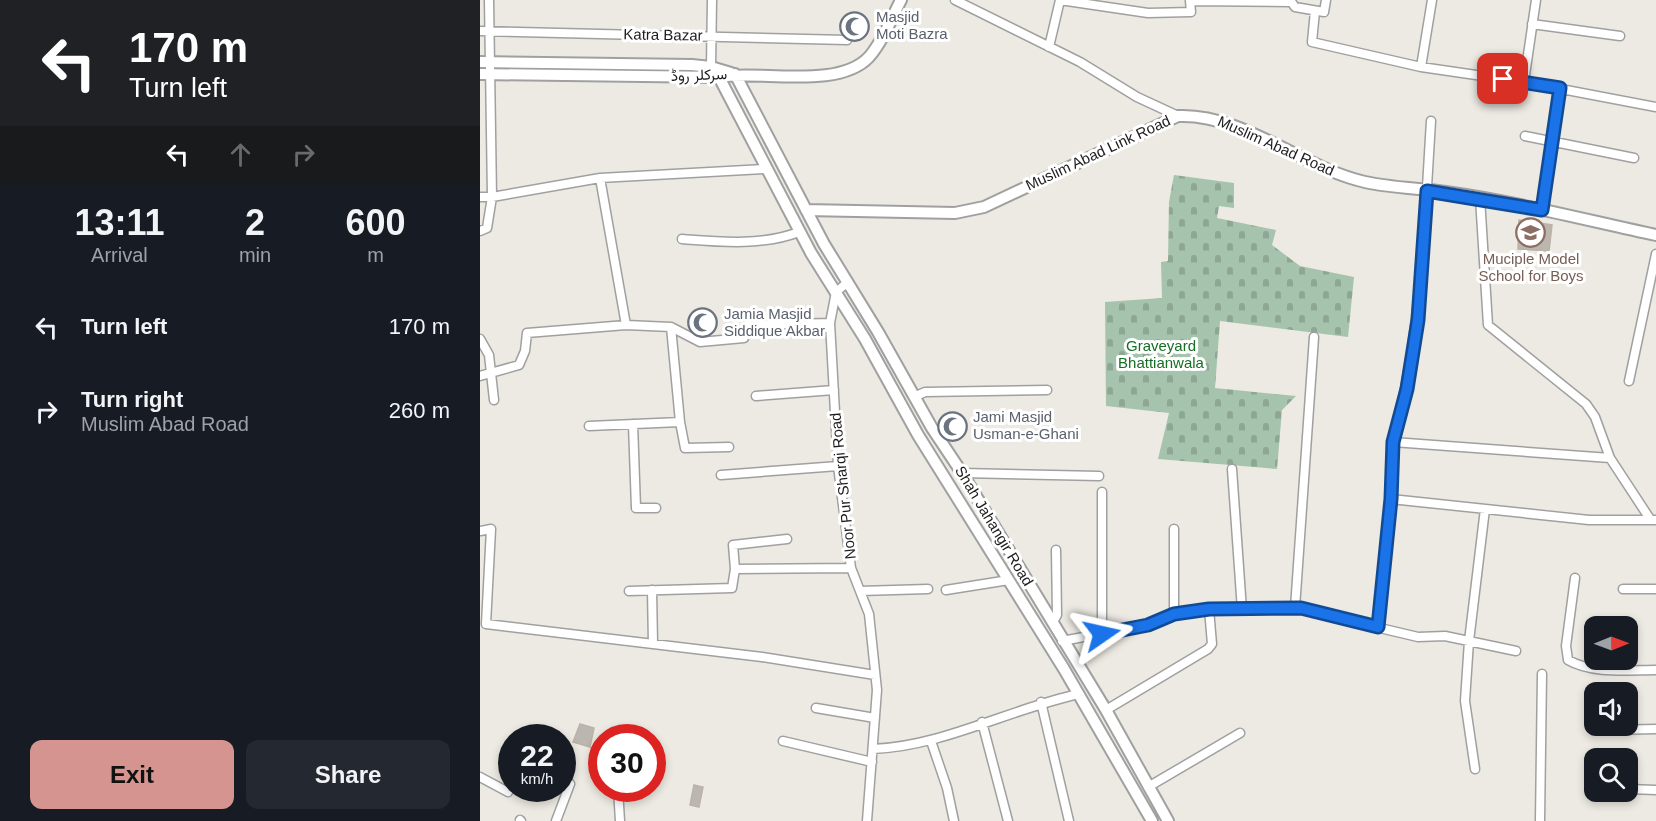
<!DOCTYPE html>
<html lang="en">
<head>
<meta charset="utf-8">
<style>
	:root { --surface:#171b24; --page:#242831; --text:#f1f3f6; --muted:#9ea1a6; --accent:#d59490 }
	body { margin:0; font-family:Helvetica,Vazirmatn,sans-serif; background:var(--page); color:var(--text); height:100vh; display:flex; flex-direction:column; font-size:22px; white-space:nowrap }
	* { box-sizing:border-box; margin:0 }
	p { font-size:20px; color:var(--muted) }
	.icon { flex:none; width:33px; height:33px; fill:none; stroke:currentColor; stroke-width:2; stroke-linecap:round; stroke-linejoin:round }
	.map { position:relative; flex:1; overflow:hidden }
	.drawer { display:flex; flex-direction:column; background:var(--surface); width:480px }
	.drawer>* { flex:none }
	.guide { background:#202124; color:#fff; overflow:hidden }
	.needle { width:39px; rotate:89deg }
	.buttons { position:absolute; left:1104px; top:616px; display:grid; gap:12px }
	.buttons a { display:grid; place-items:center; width:54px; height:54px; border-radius:12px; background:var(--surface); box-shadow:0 3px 9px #0003; font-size:30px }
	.speed { position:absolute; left:18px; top:724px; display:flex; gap:12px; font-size:30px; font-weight:700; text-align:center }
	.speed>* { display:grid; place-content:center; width:78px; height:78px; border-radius:50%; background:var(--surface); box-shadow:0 3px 9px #0003; line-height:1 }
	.speed small { font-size:15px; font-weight:400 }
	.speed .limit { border:9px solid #d22; background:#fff; color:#111 }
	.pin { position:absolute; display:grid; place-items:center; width:51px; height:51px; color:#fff; margin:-26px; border-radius:12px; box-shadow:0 3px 9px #0006 }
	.me { position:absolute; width:66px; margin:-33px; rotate:79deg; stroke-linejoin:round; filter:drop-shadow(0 0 4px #0008) }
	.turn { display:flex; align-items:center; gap:21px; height:126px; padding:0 30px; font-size:27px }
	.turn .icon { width:78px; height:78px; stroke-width:2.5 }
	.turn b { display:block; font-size:42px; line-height:51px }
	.lanes { display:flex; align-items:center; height:57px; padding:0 30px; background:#0003; justify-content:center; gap:30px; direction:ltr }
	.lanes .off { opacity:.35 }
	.eta { display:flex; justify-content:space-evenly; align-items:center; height:102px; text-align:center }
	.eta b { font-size:36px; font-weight:700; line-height:42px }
	.button { display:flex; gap:12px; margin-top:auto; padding:12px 30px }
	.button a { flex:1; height:69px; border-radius:12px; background:var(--accent); color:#111; font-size:24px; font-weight:700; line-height:69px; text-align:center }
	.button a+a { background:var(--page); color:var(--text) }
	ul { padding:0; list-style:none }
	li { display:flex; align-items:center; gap:18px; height:84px; padding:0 30px }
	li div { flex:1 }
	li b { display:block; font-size:22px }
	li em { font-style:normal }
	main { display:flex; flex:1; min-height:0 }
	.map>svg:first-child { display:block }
	.cemetery { fill:url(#cemetery-stones) }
	.building { fill:#bcb6b0; stroke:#bcb2a6; stroke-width:1.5 }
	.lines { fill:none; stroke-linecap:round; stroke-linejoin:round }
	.minor-casing { stroke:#a0a0a0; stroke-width:11 }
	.tertiary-casing { stroke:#a0a0a0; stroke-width:14 }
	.minor { stroke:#fff; stroke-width:8 }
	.tertiary { stroke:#fff; stroke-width:10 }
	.route-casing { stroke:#114b97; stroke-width:15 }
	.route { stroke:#1a73e8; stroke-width:10 }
	.labels { text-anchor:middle; stroke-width:6; stroke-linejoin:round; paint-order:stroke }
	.worship-label { font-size:15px; fill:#5b616d; stroke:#fff; text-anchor:start }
	.street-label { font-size:15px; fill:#1c1c1c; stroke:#fff }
	.education-label { font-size:15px; fill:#785e54; stroke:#fff }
	.park-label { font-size:15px; fill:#166e25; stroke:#fff }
</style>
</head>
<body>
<main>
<section class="drawer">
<div class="guide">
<div class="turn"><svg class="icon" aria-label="left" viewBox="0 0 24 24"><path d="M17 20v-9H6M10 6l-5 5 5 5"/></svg><div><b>170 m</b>Turn left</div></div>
<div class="lanes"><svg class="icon" aria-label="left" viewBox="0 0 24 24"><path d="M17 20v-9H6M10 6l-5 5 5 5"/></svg><svg class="icon off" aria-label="ahead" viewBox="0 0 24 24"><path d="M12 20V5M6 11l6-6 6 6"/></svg><svg class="icon off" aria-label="right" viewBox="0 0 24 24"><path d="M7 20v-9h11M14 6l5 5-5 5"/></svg></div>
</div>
<div class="eta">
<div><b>13:11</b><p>Arrival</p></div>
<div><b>2</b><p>min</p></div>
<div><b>600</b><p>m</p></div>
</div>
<ul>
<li><svg class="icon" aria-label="left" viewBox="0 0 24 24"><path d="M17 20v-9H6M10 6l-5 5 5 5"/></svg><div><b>Turn left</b></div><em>170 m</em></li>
<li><svg class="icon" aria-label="right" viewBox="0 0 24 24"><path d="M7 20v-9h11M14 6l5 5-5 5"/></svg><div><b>Turn right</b><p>Muslim Abad Road</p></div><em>260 m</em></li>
</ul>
<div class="button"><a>Exit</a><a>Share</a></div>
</section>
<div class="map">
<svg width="1176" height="821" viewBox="0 0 1176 821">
	<defs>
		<pattern id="cemetery-stones" width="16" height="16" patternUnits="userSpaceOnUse" patternTransform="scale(1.5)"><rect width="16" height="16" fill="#a6c3ad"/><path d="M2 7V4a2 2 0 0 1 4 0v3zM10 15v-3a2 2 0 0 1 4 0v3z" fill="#8ea794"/></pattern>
	</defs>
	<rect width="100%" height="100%" fill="#eceae2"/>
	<path class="cemetery" d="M694,175L754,183V208L739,206L737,218L796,230L792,245L820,266L874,277L868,337L740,321L735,388L816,396L802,410L797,469L678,459L689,413L626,406L625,302L682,298L681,262L688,261L689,202Z"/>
	<path class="building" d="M1039,220L1072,225L1069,251L1038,249Z
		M100,724L114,728L110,747L93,742Z
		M214,785L223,787L219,807L210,805Z"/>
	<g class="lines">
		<defs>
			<path id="minor" d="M475,0L600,62L657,97L698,116
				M580,0L668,13L711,12L710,1L810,2
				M810,0L815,7L844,12L846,0
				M835,11L832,42L941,67L1044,82L1176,107
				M1052,24L1140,36
				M0,31L367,40
				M569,47L580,0
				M231,67L232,0
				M941,67L952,0
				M1044,82L1056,0
				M1045,136L1154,158
				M0,197H12L120,178L286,169
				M1000,198L1008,325L1106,404L1115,417L1130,458
				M1062,210L1080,88
				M0,231L7,228L12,197L9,0
				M202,239C241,242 282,246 319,232
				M368,282L356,292L350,323L358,466L371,568L389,614L397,690L387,821
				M146,325L191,327L220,342L264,338L267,325L350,323
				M0,339L9,355L14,400
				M0,376L39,365L45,351L47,333L146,325L120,178
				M1149,381L1176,254
				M276,396L354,390
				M434,397L445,392L567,390
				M200,422L205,448L249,447
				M153,424L156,508H176
				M109,426L200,422L191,327
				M913,442C941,334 944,232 951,121
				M752,469L762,610
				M482,473L619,476
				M241,475L358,466
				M622,492V634
				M911,499L913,442L1130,458L1170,519
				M694,529V614
				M0,531L11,529L6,624L282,657L395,675
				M255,569L371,568
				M1095,578L1086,646L1088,660C1112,674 1148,670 1176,670
				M1143,589H1176
				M172,590L173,644
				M466,590L529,580
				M149,591L252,588L255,569L253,545L307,539
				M380,591L448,589
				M815,608L834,337
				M573,622L577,615L576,550
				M898,627L911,499L1109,520H1176
				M582,641L668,625L694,614L729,609L815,608L938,637L965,636L1036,651
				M561,702L589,821
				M336,708L395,718
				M626,710L728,649L732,644L729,609
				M502,722L528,821
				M1130,730L1176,729
				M303,741L392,762
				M451,741L467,788L474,821
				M393,749C464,746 529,709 599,694
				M995,769L985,701L989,641L1005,509
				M0,777L28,792
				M668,787L760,733
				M138,789L140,821
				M1148,789L1176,790
				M40,820L41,821
				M76,821L90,784
				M1060,821L1062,674"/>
			<path id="tertiary" d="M0,62L212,65L231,67L251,73
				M0,74L239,77C280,70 358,90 389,57C403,41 411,19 421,0
				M255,74L344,244L398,332L452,428L482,473L626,710L688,821
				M239,77L331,253L385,339L438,435L584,669L672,821
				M326,210L475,213L504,207L698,116C763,113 822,168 885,182C912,188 939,188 966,192C1037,202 1106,220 1176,235"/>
		</defs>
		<use href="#minor" class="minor-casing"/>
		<use href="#tertiary" class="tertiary-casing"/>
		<use href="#minor" class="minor"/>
		<use href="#tertiary" class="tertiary"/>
	</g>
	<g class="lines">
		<defs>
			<path id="route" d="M622,634L668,625L694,614L729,609L821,608L898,627L911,499L913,442L927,389L938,320L947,191L1062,210L1080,88L1023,79"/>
		</defs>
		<use href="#route" class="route-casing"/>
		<use href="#route" class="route"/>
	</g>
	<defs>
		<symbol id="mosque-ring" viewBox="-11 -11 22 22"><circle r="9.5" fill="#fff" stroke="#6b7280" stroke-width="1.5"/><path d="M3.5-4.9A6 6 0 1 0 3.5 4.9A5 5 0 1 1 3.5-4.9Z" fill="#6b7280"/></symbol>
		<symbol id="school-ring" viewBox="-11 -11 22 22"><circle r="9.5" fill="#fff" stroke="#8d6e63" stroke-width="1.5"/><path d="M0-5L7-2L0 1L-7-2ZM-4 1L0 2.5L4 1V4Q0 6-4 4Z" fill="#8d6e63"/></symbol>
	</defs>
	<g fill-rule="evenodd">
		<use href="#mosque-ring" x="358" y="10" width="33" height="33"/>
		<use href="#school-ring" x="1034" y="216" width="33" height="33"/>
		<use href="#mosque-ring" x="206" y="306" width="33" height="33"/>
		<use href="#mosque-ring" x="456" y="410" width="33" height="33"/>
	</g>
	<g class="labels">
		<g class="worship-label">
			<text x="396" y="22">Masjid<tspan x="396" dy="17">Moti Bazra</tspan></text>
			<text x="244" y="319">Jamia Masjid<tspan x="244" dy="17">Siddique Akbar</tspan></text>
			<text x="493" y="422">Jami Masjid<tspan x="493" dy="17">Usman-e-Ghani</tspan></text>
		</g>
		<g class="street-label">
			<text transform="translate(183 35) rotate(1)" y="5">Katra Bazar</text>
			<text transform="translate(219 75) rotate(-2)" y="5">سرکلر روڈ</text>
			<text transform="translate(796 146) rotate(24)" y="5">Muslim Abad Road</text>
			<text transform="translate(618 153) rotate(-25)" y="5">Muslim Abad Link Road</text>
			<text transform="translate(363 486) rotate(-96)" y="5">Noor Pur Sharqi Road</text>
			<text transform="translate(514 526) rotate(59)" y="5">Shah Jahangir Road</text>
		</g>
		<g class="education-label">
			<text x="1051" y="264">Muciple Model<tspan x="1051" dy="17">School for Boys</tspan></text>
		</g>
		<g class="park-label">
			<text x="681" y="351">Graveyard<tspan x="681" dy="17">Bhattianwala</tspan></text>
		</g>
	</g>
</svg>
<div class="buttons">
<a><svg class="needle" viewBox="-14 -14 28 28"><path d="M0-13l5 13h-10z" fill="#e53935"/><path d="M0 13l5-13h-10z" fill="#9ea1a6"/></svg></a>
<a><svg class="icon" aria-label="sound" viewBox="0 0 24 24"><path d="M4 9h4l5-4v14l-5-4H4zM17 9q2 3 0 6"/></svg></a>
<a><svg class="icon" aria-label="search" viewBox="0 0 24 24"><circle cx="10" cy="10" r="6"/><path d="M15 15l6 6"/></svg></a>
</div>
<div class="speed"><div>22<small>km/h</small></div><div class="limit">30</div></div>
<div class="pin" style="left:1023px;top:79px;background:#d93025"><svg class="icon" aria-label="arrive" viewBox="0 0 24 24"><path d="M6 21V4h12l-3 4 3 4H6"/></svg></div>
<svg class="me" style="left:622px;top:634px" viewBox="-20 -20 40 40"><path d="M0-17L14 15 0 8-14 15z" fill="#1a73e8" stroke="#fff" stroke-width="4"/></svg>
</div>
</main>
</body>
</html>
